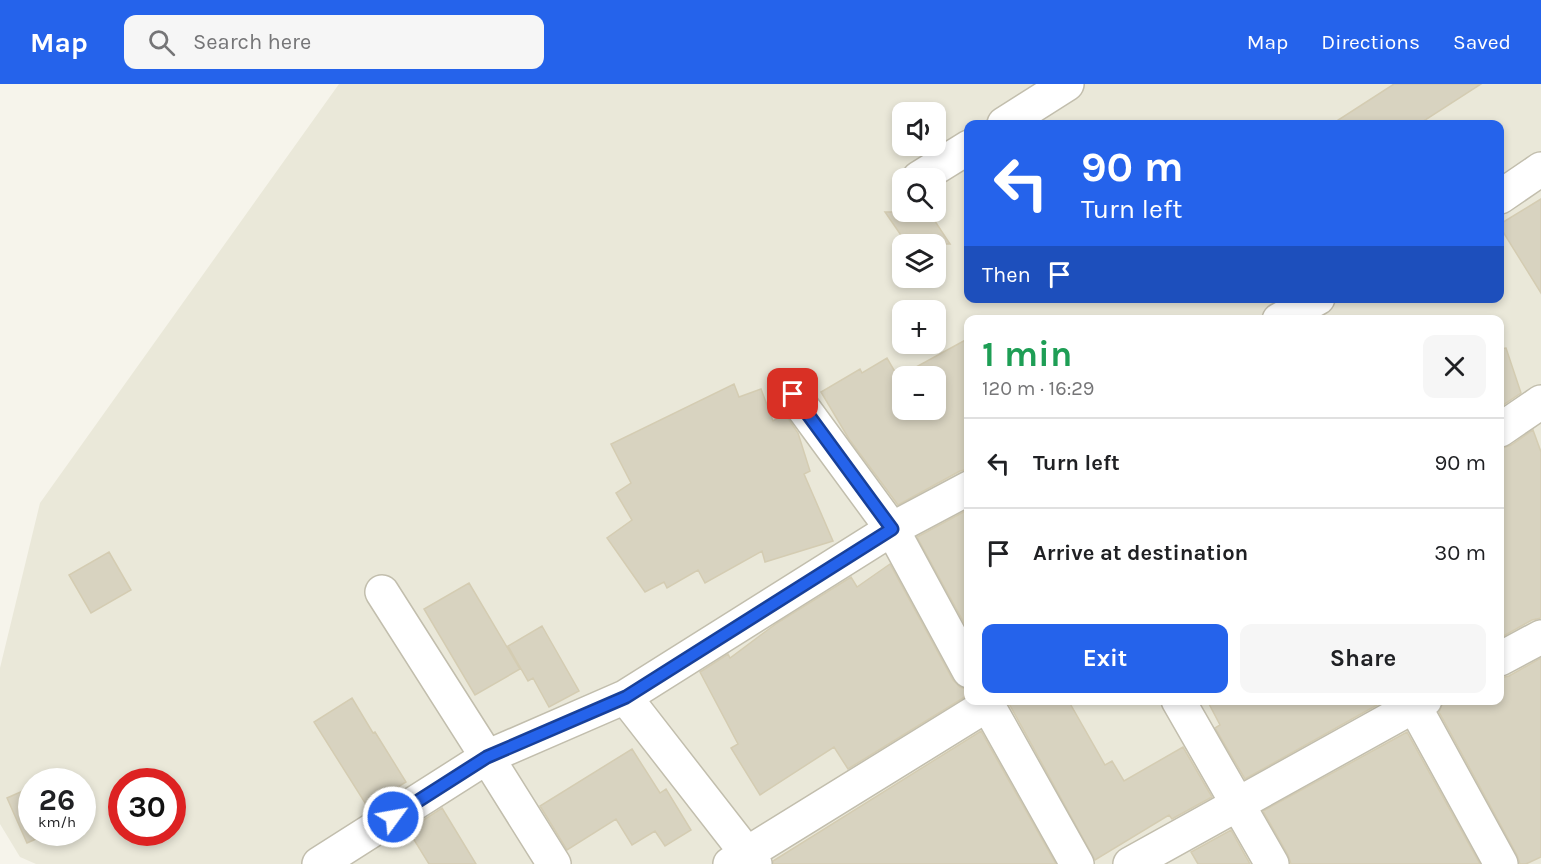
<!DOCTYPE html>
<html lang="en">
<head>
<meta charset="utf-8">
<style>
	:root { --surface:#fff; --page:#f6f6f6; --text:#202124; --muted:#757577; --line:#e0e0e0; --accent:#2563eb }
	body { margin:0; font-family:Karla,sans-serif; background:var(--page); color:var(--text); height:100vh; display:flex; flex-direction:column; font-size:22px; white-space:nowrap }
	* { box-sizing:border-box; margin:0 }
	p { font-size:20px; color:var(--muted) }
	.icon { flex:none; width:33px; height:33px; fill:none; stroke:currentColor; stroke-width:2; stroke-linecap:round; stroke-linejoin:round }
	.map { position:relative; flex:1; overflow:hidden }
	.sheet { position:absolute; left:964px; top:231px; width:540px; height:390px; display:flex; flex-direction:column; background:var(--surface); border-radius:12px; box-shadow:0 3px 9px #0003 }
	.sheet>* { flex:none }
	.top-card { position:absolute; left:964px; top:36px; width:540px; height:183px; border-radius:12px; box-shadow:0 3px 9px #0003; background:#2563eb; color:#fff; overflow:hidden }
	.buttons { position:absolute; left:892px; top:18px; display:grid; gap:12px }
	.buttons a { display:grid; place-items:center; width:54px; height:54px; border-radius:12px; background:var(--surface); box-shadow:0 3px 9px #0003; font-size:30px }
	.speed { position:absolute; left:18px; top:684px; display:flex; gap:12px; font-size:30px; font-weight:700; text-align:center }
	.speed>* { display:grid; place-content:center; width:78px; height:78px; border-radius:50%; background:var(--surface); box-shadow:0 3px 9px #0003; line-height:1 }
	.speed small { font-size:15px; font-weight:400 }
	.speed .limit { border:9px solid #d22; background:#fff; color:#111 }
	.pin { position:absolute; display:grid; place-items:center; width:51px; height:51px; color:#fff; margin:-26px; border-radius:12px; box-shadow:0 3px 9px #0006 }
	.me { position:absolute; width:66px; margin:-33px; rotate:58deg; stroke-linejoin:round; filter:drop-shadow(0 0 4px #0008) }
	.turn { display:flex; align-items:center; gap:21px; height:126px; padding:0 18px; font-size:27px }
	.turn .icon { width:78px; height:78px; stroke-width:2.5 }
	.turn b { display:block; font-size:42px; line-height:51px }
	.then { display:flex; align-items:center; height:57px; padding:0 18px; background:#0003; gap:12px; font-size:22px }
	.round { display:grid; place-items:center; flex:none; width:63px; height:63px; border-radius:12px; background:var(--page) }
	.headline { display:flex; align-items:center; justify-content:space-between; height:102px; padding:0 18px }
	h1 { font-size:36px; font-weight:700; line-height:45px; color:#1e9e55 }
	.cta { display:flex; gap:12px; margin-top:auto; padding:12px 18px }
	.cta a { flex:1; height:69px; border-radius:12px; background:var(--accent); color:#fff; font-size:24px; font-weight:700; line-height:69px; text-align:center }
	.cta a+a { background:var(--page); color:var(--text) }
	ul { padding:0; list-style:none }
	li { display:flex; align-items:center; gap:18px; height:90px; padding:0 18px; border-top:2px solid var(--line) }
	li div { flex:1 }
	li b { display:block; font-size:22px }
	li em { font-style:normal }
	header { display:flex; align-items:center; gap:36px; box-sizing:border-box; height:84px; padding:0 30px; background:var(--accent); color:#fff }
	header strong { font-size:28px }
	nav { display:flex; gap:33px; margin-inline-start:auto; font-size:21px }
	.search { width:420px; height:54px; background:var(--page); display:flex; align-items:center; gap:15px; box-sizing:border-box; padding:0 21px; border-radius:12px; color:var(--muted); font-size:22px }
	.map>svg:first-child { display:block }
	.residential { fill:#eae8d9; fill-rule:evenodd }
	.building { fill:#d8d3c0; stroke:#d4ccb2; stroke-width:1.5; fill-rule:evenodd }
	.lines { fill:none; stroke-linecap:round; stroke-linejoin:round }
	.minor-casing { stroke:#c2bead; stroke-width:36 }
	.minor { stroke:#fff; stroke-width:33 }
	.route-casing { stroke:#184099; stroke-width:15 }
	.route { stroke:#2563eb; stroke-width:10 }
</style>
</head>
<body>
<header>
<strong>Map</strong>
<div class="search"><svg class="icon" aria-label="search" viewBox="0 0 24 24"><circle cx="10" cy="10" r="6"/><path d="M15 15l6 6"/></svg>Search here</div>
<nav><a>Map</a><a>Directions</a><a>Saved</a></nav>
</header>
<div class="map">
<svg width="1541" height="780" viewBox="0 0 1541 780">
	<rect width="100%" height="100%" fill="#f6f4eb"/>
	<path class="residential" d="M339,0H1541V780H36L20,773L0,740V584L40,419ZM903,28H936V62H903ZM969,40H1500V214H969ZM903,94H936V128H903ZM903,160H936V194H903ZM903,226H936V260H903ZM969,236H1500V616H969ZM903,292H936V326H903ZM32,698H82V748H32ZM122,698H172V748H122Z"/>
	<path class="building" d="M1394,0H1481L1419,40H1332Z
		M1541,115V209L1500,143V140Z
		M885,128H929L950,160H907Z
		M969,254V385L960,387L898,421L849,355L821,308L860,285L862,289L887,274L898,293ZM903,292H936V326H903Z
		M1506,264L1521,309L1500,323V265Z
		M734,300L739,313L761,305L773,337L785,330L798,349L810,387L804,390L833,457L765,478L762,467L705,499L698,486L667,504L664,498L645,508L607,454L632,436L616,409L631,399L611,360Z
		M1533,346L1541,368V534L1532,536L1500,554V365L1511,361Z
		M969,425V548L917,453Z
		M109,468L131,506L91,529L69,491Z
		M890,480L953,596L960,603L969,606L968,611L848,685L834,663L760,711L731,664L738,660L700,588L728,570L730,574L777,539L851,493L857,503Z
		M469,499L520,585L475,611L424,525Z
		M542,542L579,607L549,623L533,594L528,597L508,562Z
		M1541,574V773L1526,780H1520L1517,771L1439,628L1444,616H1500V594L1509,592Z
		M352,614L373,649L375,648L406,698L367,722L314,638Z
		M1007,616H1068L1105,681L1112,677L1124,697L1183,663L1212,713L1172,735L1169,731L1095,776Z
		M1207,616H1386L1245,695L1215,644L1220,641Z
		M981,647L1056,780H773V777Z
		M1407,648L1480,780H1291L1288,771L1263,727Z
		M632,665L660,709L666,705L691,746L665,762L655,747L632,761L616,735L567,766L540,722Z
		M32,703V748H52L27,759L7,714Z
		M442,724L476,780H429L408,746Z
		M1231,746L1250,780H1198L1191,768Z"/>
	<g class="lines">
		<defs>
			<path id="minor" d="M1004,40L1067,0
				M919,94L969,63
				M1500,113L1541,85
				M1279,236L1318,214
				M793,310L892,445L969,587
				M1500,346L1541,318
				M1500,575L1541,553
				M625,613L755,780
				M985,616L1077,780
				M1178,616L1272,780
				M1411,616L1501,780
				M319,780L487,673L382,508
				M554,780L487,673L625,613L892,445L969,404
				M730,780L987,621
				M1130,780L1425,616"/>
		</defs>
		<use href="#minor" class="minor-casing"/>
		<use href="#minor" class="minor"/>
	</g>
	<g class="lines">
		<defs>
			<path id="route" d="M393,733L487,673L626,613L892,445L793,310"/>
		</defs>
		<use href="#route" class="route-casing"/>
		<use href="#route" class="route"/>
	</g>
</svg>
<div class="buttons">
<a><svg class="icon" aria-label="sound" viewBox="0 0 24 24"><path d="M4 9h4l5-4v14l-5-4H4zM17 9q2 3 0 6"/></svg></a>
<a><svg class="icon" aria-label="search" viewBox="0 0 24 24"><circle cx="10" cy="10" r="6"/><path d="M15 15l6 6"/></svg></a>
<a><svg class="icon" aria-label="layers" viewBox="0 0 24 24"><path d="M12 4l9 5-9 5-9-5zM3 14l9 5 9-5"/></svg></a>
<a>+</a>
<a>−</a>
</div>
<div class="speed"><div>26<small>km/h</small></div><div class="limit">30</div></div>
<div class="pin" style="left:793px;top:310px;background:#d93025"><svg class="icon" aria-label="arrive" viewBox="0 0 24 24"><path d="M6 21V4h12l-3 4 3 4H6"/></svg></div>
<svg class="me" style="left:393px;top:733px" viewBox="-20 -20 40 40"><circle r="17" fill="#2563eb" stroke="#fff" stroke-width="3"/><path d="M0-11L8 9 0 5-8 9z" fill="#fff"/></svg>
<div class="top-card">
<div class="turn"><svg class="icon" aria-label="left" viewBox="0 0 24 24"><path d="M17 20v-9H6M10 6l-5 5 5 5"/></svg><div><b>90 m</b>Turn left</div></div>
<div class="then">Then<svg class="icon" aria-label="arrive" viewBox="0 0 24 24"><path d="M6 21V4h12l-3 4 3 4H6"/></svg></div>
</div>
<section class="sheet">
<div class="headline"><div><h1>1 min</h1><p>120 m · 16:29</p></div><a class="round"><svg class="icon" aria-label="close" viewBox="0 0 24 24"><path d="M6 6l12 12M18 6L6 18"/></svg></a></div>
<ul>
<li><svg class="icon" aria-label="left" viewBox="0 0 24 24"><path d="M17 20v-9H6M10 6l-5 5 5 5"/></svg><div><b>Turn left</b></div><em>90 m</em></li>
<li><svg class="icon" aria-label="arrive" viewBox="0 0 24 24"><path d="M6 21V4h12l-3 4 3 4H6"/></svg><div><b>Arrive at destination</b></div><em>30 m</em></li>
</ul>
<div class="cta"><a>Exit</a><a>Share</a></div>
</section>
</div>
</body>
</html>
